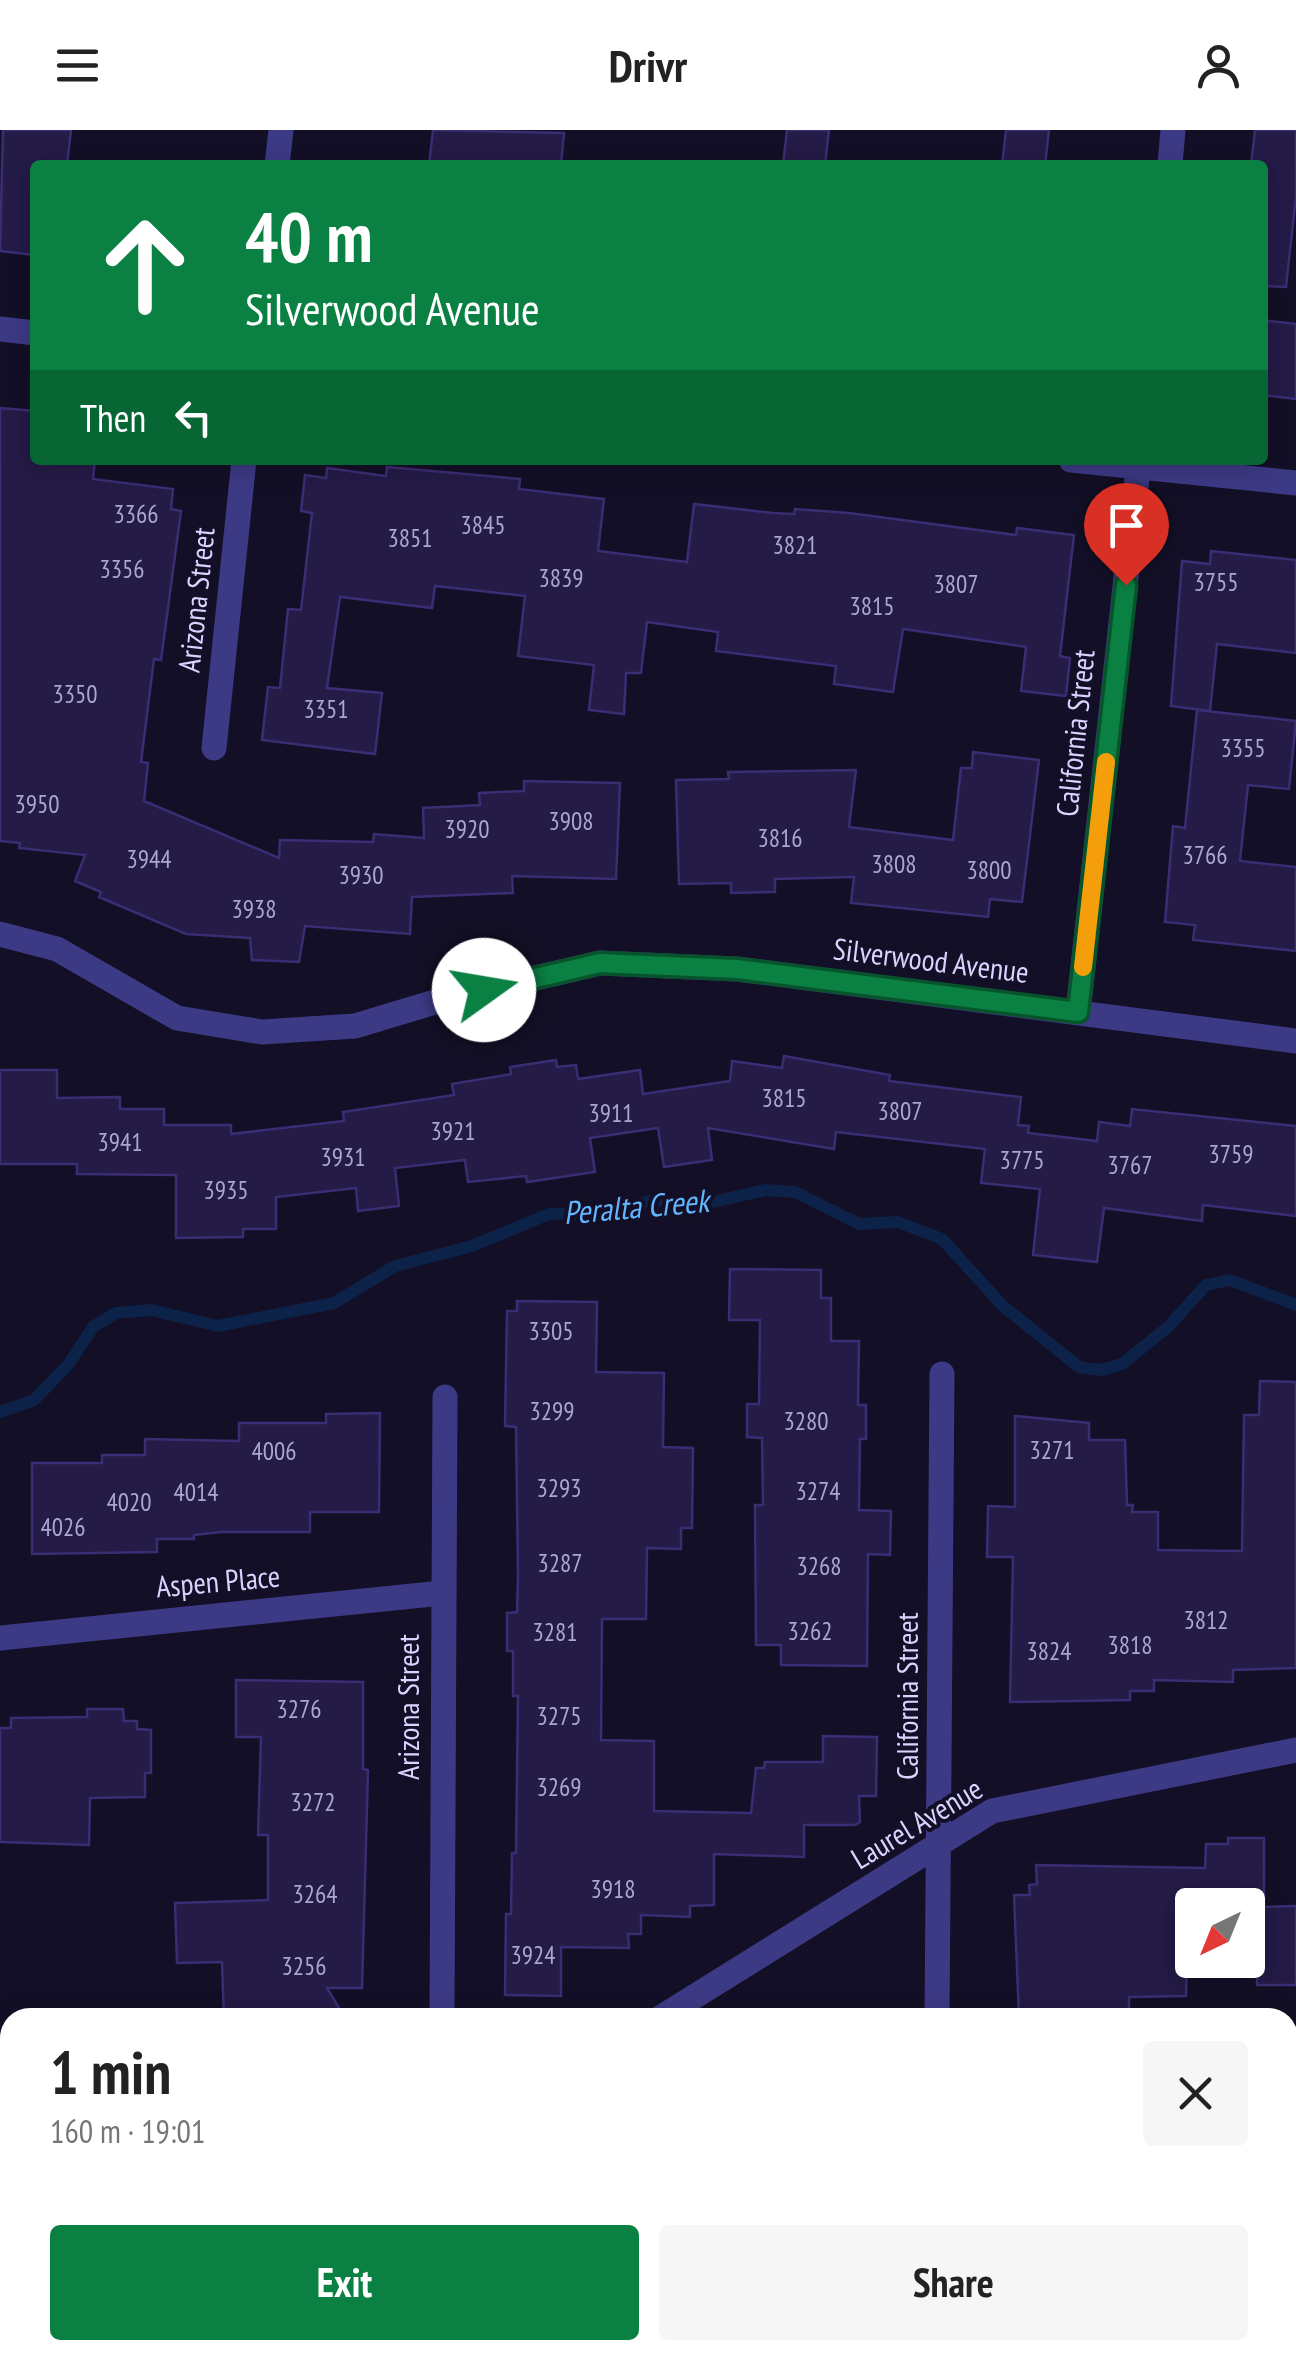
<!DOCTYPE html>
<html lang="en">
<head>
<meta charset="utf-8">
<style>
	:root { --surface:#fff; --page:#f6f6f6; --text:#222; --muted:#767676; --accent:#0b8043 }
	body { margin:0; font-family:"PT Sans Narrow",sans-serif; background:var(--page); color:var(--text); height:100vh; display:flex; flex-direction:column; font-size:38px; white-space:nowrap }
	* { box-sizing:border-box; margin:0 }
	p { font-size:32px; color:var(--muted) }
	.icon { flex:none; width:55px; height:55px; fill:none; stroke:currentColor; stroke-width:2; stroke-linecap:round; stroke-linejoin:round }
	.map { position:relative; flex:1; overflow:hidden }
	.side { position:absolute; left:0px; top:1878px; width:1298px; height:352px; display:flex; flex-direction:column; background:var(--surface); border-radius:30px 30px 0 0; box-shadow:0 5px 25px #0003 }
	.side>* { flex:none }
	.top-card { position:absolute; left:30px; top:30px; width:1238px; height:305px; border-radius:10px; box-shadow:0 5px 25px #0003; background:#0b8043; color:#fff; overflow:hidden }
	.needle { width:65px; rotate:223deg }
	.controls { position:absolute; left:1175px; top:1758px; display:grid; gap:20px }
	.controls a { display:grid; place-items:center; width:90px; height:90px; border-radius:10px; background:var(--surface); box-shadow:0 5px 25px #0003; font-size:50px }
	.pin { position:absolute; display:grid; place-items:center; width:85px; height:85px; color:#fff; margin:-102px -42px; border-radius:50% 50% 50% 0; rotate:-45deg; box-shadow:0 0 10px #0007 }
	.pin .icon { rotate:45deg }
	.me { position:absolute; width:110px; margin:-55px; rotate:77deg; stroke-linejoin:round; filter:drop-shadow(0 0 8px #0008) }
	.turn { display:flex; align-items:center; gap:35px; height:210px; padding:0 50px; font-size:45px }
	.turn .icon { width:130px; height:130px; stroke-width:2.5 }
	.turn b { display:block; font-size:70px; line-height:85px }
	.then { display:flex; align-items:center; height:95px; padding:0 50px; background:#0003; gap:20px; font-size:38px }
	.round { display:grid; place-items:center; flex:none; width:105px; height:105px; border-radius:10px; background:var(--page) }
	.overview { display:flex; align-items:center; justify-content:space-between; height:170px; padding:0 50px }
	h1 { font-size:60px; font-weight:700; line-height:75px }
	.cta { display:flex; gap:20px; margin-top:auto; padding:20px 50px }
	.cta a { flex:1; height:115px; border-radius:10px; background:var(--accent); color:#fff; font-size:40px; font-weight:700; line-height:115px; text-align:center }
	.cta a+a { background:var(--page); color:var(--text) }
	header { display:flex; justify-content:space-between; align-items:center; height:130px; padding:0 50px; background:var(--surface); font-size:45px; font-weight:700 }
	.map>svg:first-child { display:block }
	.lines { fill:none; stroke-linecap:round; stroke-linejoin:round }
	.stream { stroke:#0c2248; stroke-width:12 }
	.building { fill:#241b47; stroke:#3b2d73; stroke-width:2.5 }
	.minor { stroke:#3d3a85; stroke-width:25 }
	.route-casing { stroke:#07532c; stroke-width:25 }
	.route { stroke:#0b8043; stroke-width:18 }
	.slow { stroke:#f59e0b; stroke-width:18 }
	.labels { text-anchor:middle; stroke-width:8; stroke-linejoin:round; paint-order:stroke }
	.number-label { font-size:25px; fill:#aca6d1 }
	.street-label { font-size:30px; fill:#d9d4ff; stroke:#130f26 }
	.water-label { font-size:32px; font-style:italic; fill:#62b6ff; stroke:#130f26 }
</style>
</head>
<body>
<header><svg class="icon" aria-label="menu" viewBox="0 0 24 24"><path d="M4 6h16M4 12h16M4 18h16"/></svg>Drivr<svg class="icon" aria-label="person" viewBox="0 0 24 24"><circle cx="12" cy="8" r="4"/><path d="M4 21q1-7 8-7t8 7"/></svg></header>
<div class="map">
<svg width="1296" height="2228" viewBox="0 0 1296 2228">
	<rect width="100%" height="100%" fill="#130f26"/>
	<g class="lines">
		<path class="stream" d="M0,1282L34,1270L68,1235L93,1197L116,1183L151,1180L218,1196L334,1173L395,1136L472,1116L549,1084L591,1083L657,1070L691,1077L765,1060L795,1062L859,1094L898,1092L942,1109L1003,1176L1079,1237L1102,1240L1122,1234L1168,1197L1206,1155L1230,1150L1296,1175"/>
	</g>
	<path class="building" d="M3,0H71L67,35H35V125L0,121Z
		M433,0L564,3L561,35H429Z
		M787,0H829L825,35H783Z
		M1006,0H1049L1045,35H1002Z
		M1255,0H1296V66L1286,157L1262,156V35H1251Z
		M1262,190L1296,194V269L1262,265Z
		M0,278L35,281V330H95L93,349L173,359L171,379L181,381L161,530L154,529L141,632L148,633L144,671L279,728L280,710L373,712L374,704L424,708L423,678L480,675L479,663L524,661V651L620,653L616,749L512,746L513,763L412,767L410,804L305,796L299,832L252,830L250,808L186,804L99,767L101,762L75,751L85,725L19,718L20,713L0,711Z
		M387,337L520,349L519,359L604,369L598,421L687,432L694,374L773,383L794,384L795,379L849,383L1016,405L1017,398L1074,405L1060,526L1070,528L1066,566L1021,561L1026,517L903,499L893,562L834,554L836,536L716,521L718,502L647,492L641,543H626L624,584L589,580L594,535L518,526L525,466L435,456L432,478L340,467L327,558L382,563L375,624L262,610L268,557L280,558L288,479L301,480L312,383L301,381L305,345L326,348L327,338L386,346Z
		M1211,421L1296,430V523L1217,514L1210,581L1171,576L1182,431L1210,434Z
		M1197,580L1296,591L1289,659L1248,655L1240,731L1296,737V821L1193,810L1195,795L1165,792L1173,696L1185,698Z
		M973,622L1039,630L1022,772L990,769L988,787L851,773L854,747L775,749V762L731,763V753L679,754L676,650L729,649L728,642L856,640L849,697L953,710L961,638H972Z
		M784,926L890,945L889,951L1021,967L1018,995L1029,996L1028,1003L1097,1011L1099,992L1130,996L1132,979L1296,996V1086L1203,1075L1202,1091L1104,1078L1097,1132L1033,1125L1040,1059L981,1053L985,1019L836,1002L834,1019L708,998L712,1030L664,1037L658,998L590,1008L595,1042L527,1052L526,1046L468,1052L465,1030L395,1038L399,1076L358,1081L356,1058L276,1067V1099H243V1107L176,1108V1045L77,1044V1034H0V940H57V968L120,967V979H164V995H231V1004L344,991L343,982L454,965L452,954L511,944L510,937L556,930L557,937L576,935L578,949L640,940L643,964L730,951L732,931L782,938Z
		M730,1139L821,1140V1168H831V1211H859L858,1275H866V1309H860L859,1380L891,1381L890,1425L868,1424L867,1536L781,1535V1515H756L755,1375H763L762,1308L747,1307V1274H759L760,1190H729Z
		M517,1171L597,1172L596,1242L664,1243L663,1317L693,1318L692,1398H681V1419L647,1418L646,1489H602L601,1610L654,1611V1681L751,1683L756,1638H764L765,1632H823V1606L877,1607L876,1666H859L860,1692L855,1695H804V1727L714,1724V1775L690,1776V1787L641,1785V1804H628L629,1818L561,1817V1866L505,1865L506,1784H511L512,1723H516L518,1566H513V1521H507V1483L517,1482L518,1445L516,1297L505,1296L507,1181H517Z
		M1260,1251L1296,1252V1538L1233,1540V1552L1154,1550V1561H1130V1570L1010,1572L1013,1427H987L988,1376L1015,1377V1286L1089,1293V1310H1125L1127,1375H1133L1132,1382H1158V1420L1242,1421L1244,1285H1259Z
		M380,1283L379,1382H310V1402H221L194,1405V1409H157V1422L32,1424V1333H102V1325H145V1309L239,1311V1293H326V1284Z
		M236,1550L363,1552V1639L368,1640L362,1858H327L345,1888H224L222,1832L177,1833L175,1773L268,1770V1705H258L261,1607H236Z
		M87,1579H123L124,1591H137V1599L151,1600V1643H145V1667L90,1668L89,1715L0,1712V1598H11V1588L87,1587Z
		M1228,1708H1264V1777L1296,1776V1855H1257V1828H1248V1775H1192V1828H1187L1186,1866L1129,1867V1888H1019L1014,1765H1030L1029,1755L1037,1754L1036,1735L1205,1738L1206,1714H1228Z"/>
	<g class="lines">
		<path class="minor" d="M277,35L281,0
			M1170,35L1173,0
			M0,199L35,203
			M1071,330L1296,353
			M214,618L244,330
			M0,804L57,819L177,888L262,902L355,896L445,869L600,833L737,839L1296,911
			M1078,882L1139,330
			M0,1508L442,1463
			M442,1888L445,1267
			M660,1888L992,1681L1296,1620
			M937,1888L942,1244
			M443,2220V2228
			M67,2228L82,2220
			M937,2228V2220"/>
	</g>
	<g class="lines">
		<defs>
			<path id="route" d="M484,860L600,833L737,839L1078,882L1126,455"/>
		</defs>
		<use href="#route" class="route-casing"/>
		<use href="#route" class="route"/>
		<path class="slow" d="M1083,837L1106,632"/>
	</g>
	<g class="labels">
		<g class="number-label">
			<text x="136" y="393">3366</text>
			<text x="483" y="404">3845</text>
			<text x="410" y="417">3851</text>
			<text x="795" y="424">3821</text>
			<text x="122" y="448">3356</text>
			<text x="561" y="457">3839</text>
			<text x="1216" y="461">3755</text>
			<text x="956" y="463">3807</text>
			<text x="872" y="485">3815</text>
			<text x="75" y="573">3350</text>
			<text x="326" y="588">3351</text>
			<text x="1243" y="627">3355</text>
			<text x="37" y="683">3950</text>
			<text x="571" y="700">3908</text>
			<text x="467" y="708">3920</text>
			<text x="780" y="717">3816</text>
			<text x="1205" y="734">3766</text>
			<text x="149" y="738">3944</text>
			<text x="894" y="743">3808</text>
			<text x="989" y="749">3800</text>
			<text x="361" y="754">3930</text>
			<text x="254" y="788">3938</text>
			<text x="784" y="977">3815</text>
			<text x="900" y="990">3807</text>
			<text x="611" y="992">3911</text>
			<text x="453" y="1010">3921</text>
			<text x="120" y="1021">3941</text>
			<text x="1231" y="1033">3759</text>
			<text x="343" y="1036">3931</text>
			<text x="1022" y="1039">3775</text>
			<text x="1130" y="1044">3767</text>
			<text x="226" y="1069">3935</text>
			<text x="551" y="1210">3305</text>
			<text x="552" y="1290">3299</text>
			<text x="806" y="1300">3280</text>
			<text x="1052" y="1329">3271</text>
			<text x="274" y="1330">4006</text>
			<text x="559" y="1367">3293</text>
			<text x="818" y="1370">3274</text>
			<text x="196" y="1371">4014</text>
			<text x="129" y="1381">4020</text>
			<text x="63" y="1406">4026</text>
			<text x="560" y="1442">3287</text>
			<text x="819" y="1445">3268</text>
			<text x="1206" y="1499">3812</text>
			<text x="810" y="1510">3262</text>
			<text x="555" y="1511">3281</text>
			<text x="1130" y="1524">3818</text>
			<text x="1049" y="1530">3824</text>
			<text x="299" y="1588">3276</text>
			<text x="559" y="1595">3275</text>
			<text x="559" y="1666">3269</text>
			<text x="313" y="1681">3272</text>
			<text x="613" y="1768">3918</text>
			<text x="315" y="1773">3264</text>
			<text x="533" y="1834">3924</text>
			<text x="304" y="1845">3256</text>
		</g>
		<g class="street-label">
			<text transform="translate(197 470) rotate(-84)" y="10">Arizona Street</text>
			<text transform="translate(1076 603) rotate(-84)" y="10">California Street</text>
			<text transform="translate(931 831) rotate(7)" y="10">Silverwood Avenue</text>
			<text transform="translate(218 1452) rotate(-5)" y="10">Aspen Place</text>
			<text transform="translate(908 1566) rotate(-90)" y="10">California Street</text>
			<text transform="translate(409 1577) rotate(-90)" y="10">Arizona Street</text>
			<text transform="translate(917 1694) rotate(-31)" y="10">Laurel Avenue</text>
		</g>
		<g class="water-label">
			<text transform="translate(636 1077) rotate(-5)" y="11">Peralta Creek</text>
		</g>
	</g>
</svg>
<div class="controls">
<a><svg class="needle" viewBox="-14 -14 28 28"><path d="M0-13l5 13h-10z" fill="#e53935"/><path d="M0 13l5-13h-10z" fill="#767676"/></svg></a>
</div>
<div class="pin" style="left:1126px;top:455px;background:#d93025"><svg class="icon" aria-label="arrive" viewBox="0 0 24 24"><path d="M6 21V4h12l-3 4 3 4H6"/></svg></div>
<svg class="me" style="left:484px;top:860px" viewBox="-20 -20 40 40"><circle r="19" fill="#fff"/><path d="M0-13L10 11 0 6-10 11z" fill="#0b8043"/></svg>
<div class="top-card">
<div class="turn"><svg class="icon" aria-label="ahead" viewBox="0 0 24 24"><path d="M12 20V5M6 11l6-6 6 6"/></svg><div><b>40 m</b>Silverwood Avenue</div></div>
<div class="then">Then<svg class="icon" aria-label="left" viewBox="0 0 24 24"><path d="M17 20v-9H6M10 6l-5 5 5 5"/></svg></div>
</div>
<section class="side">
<div class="overview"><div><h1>1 min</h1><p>160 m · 19:01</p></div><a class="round"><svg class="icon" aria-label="close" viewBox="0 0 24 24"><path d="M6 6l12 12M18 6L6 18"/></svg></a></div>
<div class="cta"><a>Exit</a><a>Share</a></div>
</section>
</div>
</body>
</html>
